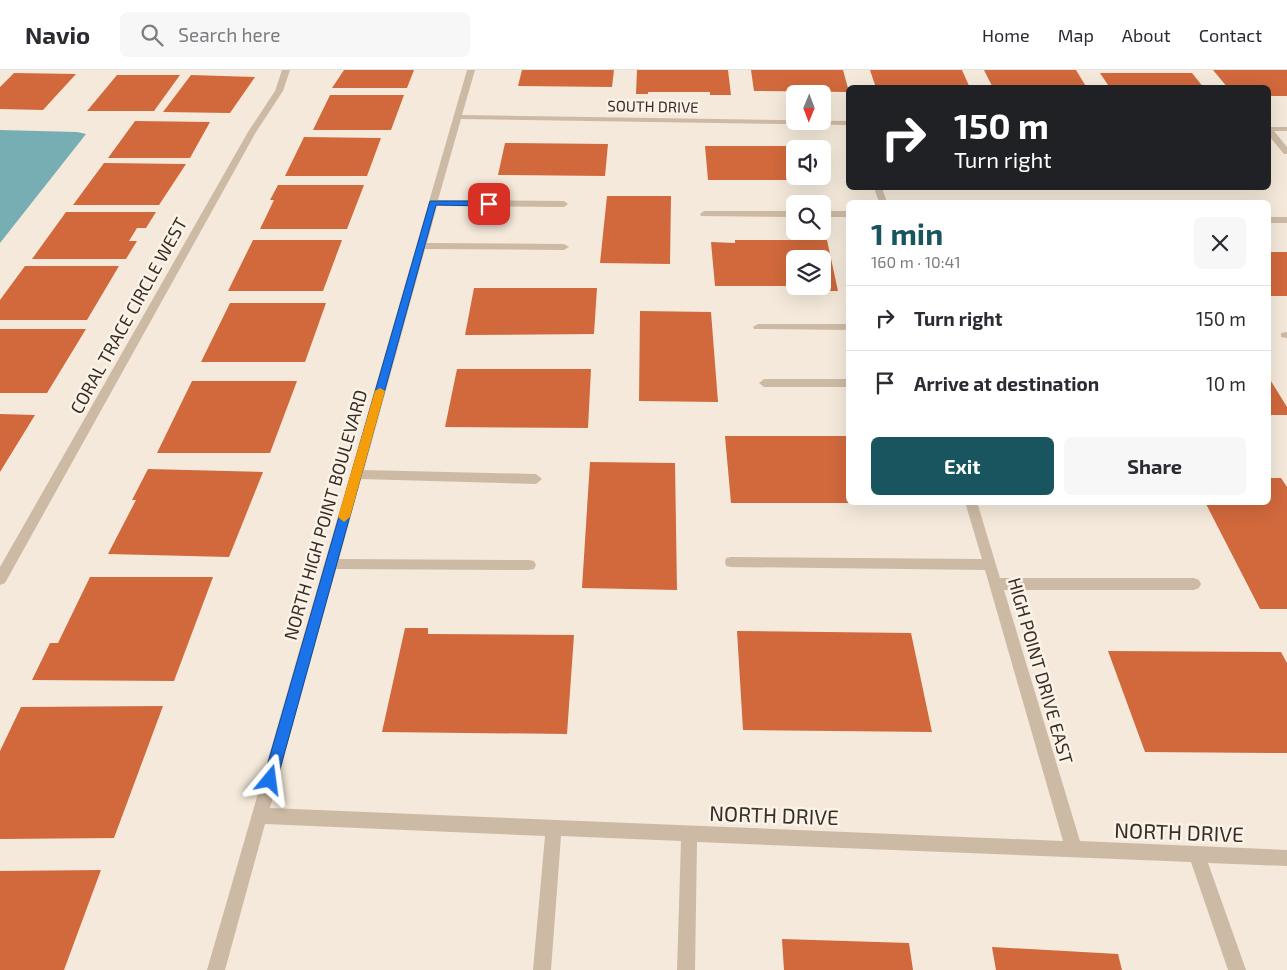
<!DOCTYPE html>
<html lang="en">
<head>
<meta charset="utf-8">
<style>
	:root { --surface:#fff; --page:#f7f7f7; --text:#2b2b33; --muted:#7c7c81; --line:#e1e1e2; --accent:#19555e }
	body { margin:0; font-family:"Exo 2",sans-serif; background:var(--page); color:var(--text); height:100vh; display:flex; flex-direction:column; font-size:19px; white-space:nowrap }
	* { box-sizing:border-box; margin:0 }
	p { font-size:16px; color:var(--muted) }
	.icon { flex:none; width:28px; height:28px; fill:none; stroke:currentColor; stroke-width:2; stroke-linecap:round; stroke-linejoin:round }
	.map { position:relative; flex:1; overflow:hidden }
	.drawer { position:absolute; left:846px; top:130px; width:425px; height:305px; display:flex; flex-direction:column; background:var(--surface); border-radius:8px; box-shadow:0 5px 20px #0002 }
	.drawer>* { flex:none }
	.hud { position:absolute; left:846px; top:15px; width:425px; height:105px; border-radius:8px; box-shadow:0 5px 20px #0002; background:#202124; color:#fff; overflow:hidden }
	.needle { width:32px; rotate:181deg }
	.fabs { position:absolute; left:786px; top:15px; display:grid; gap:10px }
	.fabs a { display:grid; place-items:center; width:45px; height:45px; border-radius:8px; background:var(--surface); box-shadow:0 5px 20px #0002; font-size:25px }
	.pin { position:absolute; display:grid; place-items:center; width:42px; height:42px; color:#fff; margin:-21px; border-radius:10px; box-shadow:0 2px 8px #0006 }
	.me { position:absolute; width:55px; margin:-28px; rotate:16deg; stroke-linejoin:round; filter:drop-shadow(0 0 4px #0008) }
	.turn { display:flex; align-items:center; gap:18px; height:105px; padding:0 25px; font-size:22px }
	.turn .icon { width:65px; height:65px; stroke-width:2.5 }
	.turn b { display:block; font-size:35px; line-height:42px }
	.round { display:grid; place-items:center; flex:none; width:52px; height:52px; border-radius:8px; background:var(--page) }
	.summary { display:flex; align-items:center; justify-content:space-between; height:85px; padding:0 25px }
	h1 { font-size:30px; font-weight:700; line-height:38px; color:var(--accent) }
	.button { display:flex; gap:10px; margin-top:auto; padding:10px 25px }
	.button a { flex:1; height:58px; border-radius:8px; background:var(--accent); color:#fff; font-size:20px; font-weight:700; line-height:58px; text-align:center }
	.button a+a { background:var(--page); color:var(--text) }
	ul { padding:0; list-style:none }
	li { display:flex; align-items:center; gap:15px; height:65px; padding:0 25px; border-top:1px solid var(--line) }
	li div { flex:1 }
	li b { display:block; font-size:19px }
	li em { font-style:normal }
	header { display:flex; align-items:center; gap:30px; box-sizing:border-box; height:70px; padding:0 25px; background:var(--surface); border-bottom:1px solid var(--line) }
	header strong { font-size:24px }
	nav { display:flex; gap:28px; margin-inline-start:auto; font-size:18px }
	.search { width:350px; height:45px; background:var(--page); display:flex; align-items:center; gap:12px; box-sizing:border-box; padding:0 18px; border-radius:8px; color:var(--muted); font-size:19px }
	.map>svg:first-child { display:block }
	.water { fill:#77aeb4 }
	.building { fill:#d1693c }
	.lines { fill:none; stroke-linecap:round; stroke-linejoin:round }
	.minor { fill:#cdbaa5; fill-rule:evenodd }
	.route { fill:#1a73e8; stroke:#114b97 }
	.slow { fill:#f59e0b }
	.labels { text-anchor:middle; stroke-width:5; stroke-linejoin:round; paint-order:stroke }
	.far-street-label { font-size:15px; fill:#382d27; stroke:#fbf3e7 }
	.street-label { font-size:18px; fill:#382d27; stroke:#fbf3e7 }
	.near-street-label { font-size:21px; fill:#382d27; stroke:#fbf3e7 }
</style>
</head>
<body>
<header>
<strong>Navio</strong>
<div class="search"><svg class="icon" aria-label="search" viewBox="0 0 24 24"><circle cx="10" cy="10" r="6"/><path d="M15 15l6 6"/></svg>Search here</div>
<nav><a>Home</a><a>Map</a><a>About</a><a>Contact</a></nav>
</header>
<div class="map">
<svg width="1287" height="900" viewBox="0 0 1287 900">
	<rect width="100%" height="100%" fill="#f4e9da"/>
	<path class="water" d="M0,60L77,62L86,64L0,173Z"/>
	<path class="building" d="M344,0H414L407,18H332Z
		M522,0H614L612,17L518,16Z
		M637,0H728L731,25H710V22H648V24H636Z
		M751,0H843L849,22L754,21Z
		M870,0H962L970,18H876Z
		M984,0H1076L1087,18H993Z
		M1213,0H1287V26H1269V18H1228Z
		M14,3L76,4L43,40L0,39V17Z
		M1100,3H1192L1204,18H1110Z
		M117,5H180L154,41H87Z
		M191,5L255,7L230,43L163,42Z
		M330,25H404L391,60H313Z
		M135,51L210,52L190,88H108Z
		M304,67L381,68L367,106H285Z
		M505,73L608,74L605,106L498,105Z
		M705,76H807L808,79H795V106H814V110H708Z
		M104,93L186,94L159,135H73Z
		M278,115H364L347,159H260L274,130H270Z
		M607,126H671L670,194L600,193Z
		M66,142H156L146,158H137L129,171H137L126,189H32Z
		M253,170H342L323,221H228Z
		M735,170H827L838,221H821L822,189H795V216H715L711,172L735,173Z
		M1269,182H1287V226H1269Z
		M25,196H119L87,250H0V230Z
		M474,218H597L594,264L465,265Z
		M230,233H326L305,292H201Z
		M640,241L711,242L718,332L639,331Z
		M0,259H86L47,323H0Z
		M457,299H591L588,358L445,357Z
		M1269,308L1287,337V345H1269Z
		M192,311H297L270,383H157Z
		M0,344L35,345L0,402Z
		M725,366H849V433H731Z
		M590,392L675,393L677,520L582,518Z
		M148,399L263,402L229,487L108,484L136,430H132Z
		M1269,408H1281L1287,417V539H1260L1205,432H1269Z
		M90,507H213L174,611L32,610L50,573H58Z
		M405,558H428V564L574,565L567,664L382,662Z
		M737,561L911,563L932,662L743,660Z
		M1108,581L1281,582L1287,593V683L1145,682Z
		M163,636L114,768L0,769V681L21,637Z
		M101,800L64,900H0V801Z
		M782,869L909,873L913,900H784Z
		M992,877L1118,884L1122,900H996Z"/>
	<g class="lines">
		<path class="minor" d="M282,0H290L283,21L256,62L5,513L0,515V497L248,62L275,21Z
			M467,0H475L462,45L849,51V55L461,49L438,130L564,131L568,134L564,137L437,136L427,173L564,174L569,177L564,180L425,179L364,400L536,404L542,409L536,414L361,409L339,489L529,490L534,491L536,495L534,499L529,500L336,499L270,738L1063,771L985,500L731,497L726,496L725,492L726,488L731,487L982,489L965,432H977L1000,508H1194L1199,510L1201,514L1199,518L1194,520H1004L1080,771L1287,780V796L1208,793L1246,900H1228L1191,792L697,772L695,900H677L681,771L561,766L551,900H533L545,766L265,754L225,900H207Z
			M1269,57H1287V61H1274L1287,77V84H1284L1269,66Z
			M874,118H882L887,132H879Z
			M704,141H795V147L701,146L700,144Z
			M822,141H849V147H822Z
			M1269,147H1287V153H1269Z
			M758,254H849V260L754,259L753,257Z
			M1287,262V268L1281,267V263Z
			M764,309H849V317H764L759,313Z"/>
	</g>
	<path class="route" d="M430,131H489L493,134L489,136L436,135L277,710L275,715L270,717L265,715L263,710Z"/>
	<path class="slow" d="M380,318L385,321L350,447L344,452L338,447L375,321Z"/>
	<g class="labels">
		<g class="far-street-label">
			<text transform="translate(653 37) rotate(1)" y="5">SOUTH DRIVE</text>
		</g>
		<g class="street-label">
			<text transform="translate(129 246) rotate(-61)" y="6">CORAL TRACE CIRCLE WEST</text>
			<text transform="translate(326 445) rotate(-74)" y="6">NORTH HIGH POINT BOULEVARD</text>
			<text transform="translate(1040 601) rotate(74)" y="6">HIGH POINT DRIVE EAST</text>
		</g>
		<g class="near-street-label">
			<text transform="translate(774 746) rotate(2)" y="7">NORTH DRIVE</text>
			<text transform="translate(1179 763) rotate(2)" y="7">NORTH DRIVE</text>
		</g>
	</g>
</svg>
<div class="fabs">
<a><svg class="needle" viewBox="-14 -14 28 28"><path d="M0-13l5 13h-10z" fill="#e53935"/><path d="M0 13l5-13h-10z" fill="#7c7c81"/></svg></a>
<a><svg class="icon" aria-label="sound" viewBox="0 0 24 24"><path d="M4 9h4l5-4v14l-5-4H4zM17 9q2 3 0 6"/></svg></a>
<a><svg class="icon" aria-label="search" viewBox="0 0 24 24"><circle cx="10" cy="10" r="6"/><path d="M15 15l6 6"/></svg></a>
<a><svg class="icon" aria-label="layers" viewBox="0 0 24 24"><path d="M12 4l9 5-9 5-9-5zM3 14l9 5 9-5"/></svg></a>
</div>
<div class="pin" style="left:489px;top:134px;background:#d93025"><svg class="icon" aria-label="arrive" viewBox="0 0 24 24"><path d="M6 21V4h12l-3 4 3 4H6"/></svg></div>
<svg class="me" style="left:270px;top:710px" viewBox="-20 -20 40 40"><path d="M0-17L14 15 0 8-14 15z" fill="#1a73e8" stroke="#fff" stroke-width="4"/></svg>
<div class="hud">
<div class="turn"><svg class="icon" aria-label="right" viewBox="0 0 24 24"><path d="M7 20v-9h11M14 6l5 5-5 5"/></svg><div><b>150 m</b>Turn right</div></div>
</div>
<section class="drawer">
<div class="summary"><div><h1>1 min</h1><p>160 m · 10:41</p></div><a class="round"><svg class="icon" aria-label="close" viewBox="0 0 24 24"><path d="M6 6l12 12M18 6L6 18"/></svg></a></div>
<ul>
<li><svg class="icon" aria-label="right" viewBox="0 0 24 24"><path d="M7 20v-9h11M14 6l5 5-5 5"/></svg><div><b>Turn right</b></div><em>150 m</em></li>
<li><svg class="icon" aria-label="arrive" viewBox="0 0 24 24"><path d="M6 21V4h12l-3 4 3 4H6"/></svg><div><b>Arrive at destination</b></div><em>10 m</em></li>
</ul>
<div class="button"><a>Exit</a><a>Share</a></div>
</section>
</div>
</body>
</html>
